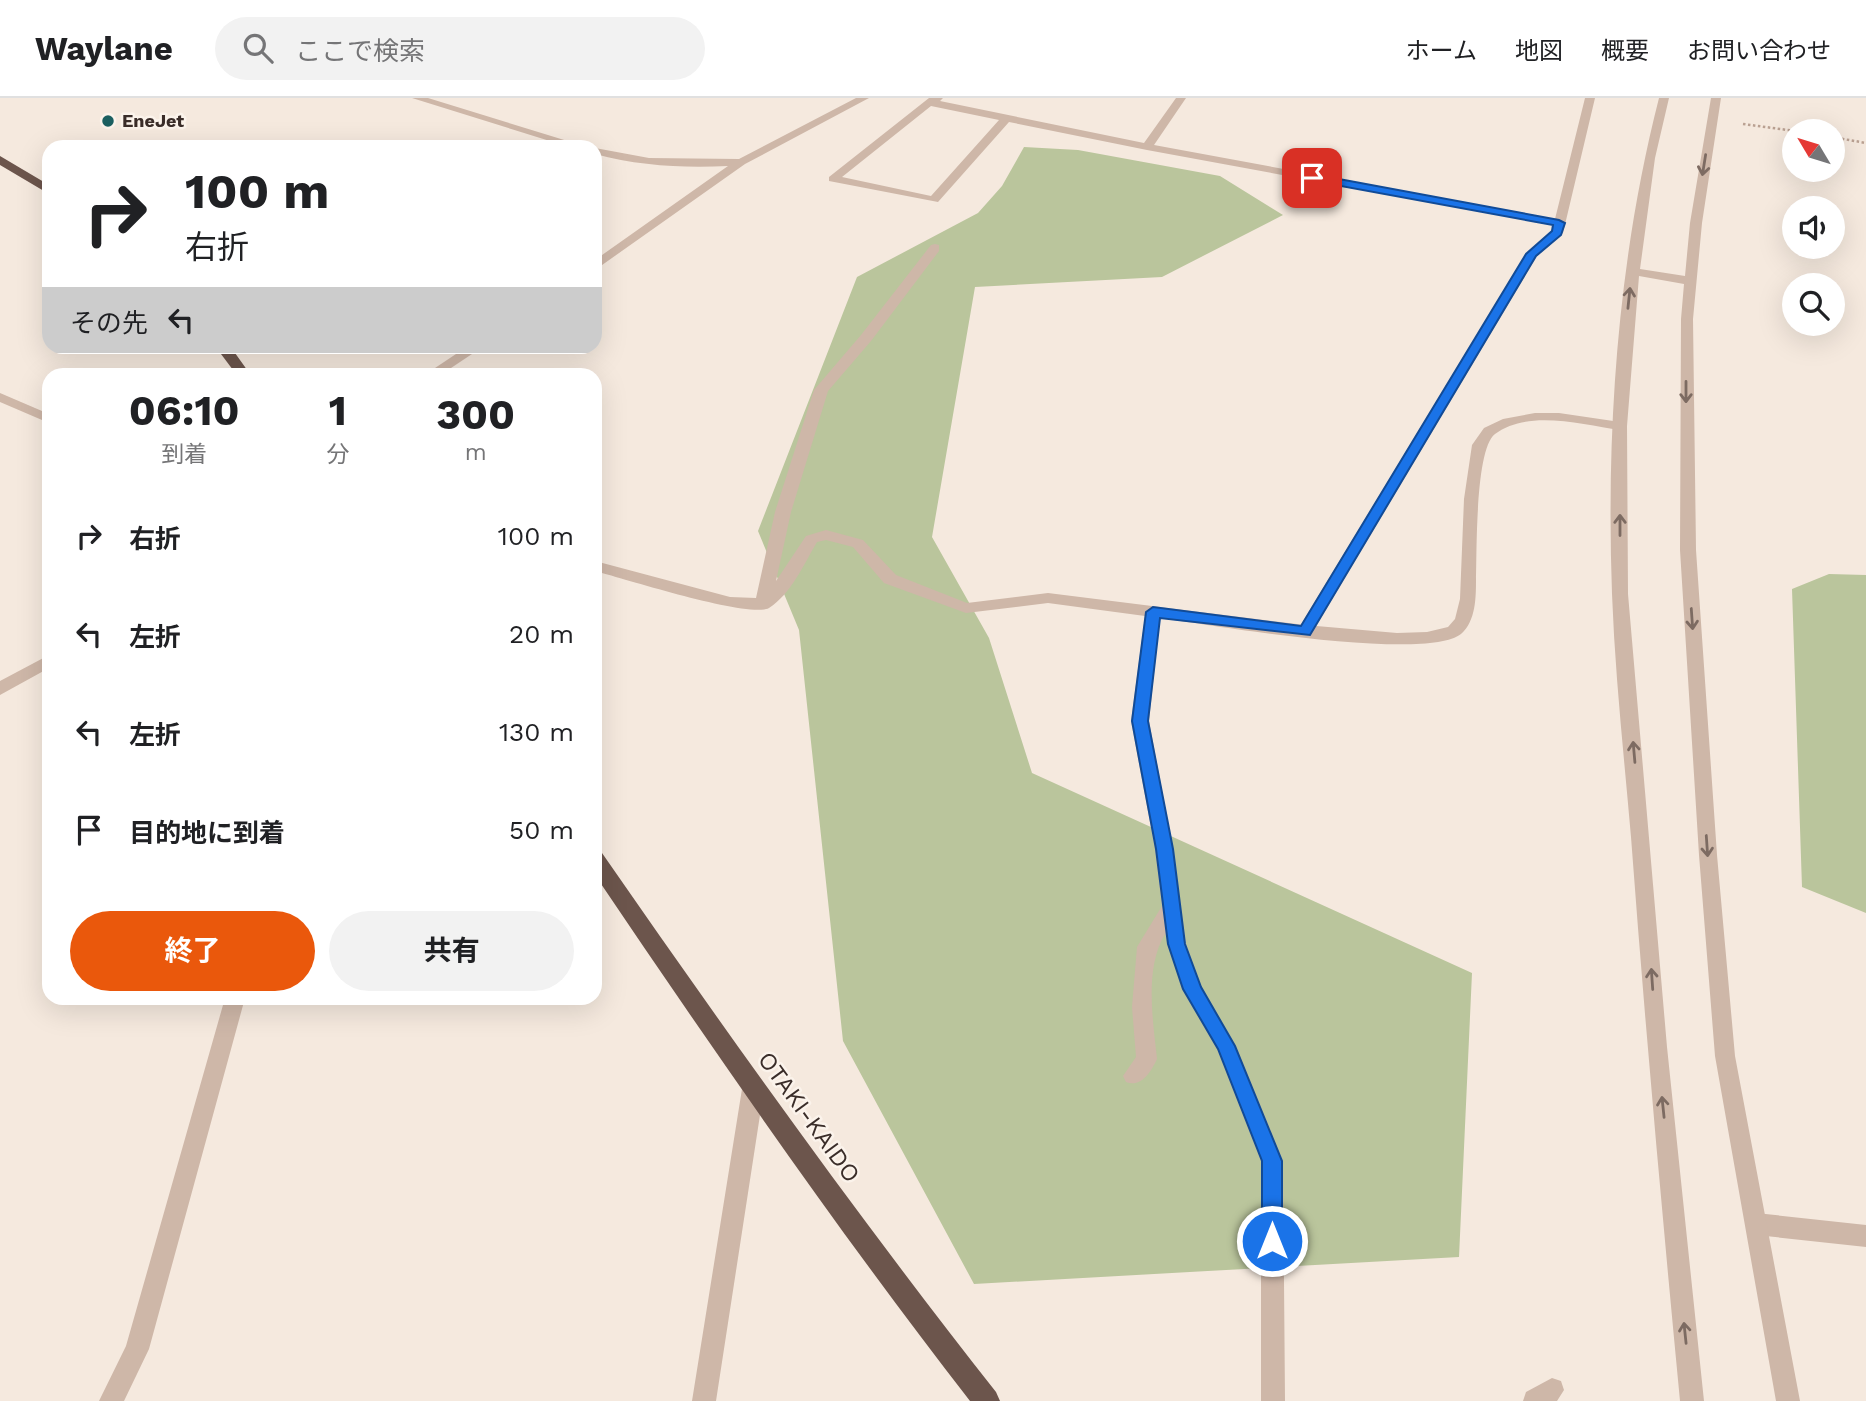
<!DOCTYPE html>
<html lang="ja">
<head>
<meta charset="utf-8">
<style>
	:root { --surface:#fff; --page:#f2f2f2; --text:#202124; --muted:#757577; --line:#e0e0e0; --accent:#ea580c }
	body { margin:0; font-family:"Work Sans","Noto Sans JP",sans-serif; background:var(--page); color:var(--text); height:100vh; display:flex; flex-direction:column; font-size:26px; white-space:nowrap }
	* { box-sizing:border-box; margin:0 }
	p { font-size:23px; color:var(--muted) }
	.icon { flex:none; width:38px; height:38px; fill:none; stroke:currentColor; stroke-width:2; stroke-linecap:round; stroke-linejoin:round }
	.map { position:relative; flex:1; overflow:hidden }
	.panel { position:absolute; left:42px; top:270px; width:560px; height:637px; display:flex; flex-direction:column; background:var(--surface); border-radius:21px; box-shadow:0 7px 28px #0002 }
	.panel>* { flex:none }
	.hud { position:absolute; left:42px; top:42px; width:560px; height:214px; border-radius:21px; box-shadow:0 7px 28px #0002; background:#fff; color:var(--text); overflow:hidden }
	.needle { width:46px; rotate:308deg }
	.fabs { position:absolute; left:1782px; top:21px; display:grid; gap:14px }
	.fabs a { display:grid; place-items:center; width:63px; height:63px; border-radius:50%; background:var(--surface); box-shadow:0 7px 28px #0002; font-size:35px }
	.pin { position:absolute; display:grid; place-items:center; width:60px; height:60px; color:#fff; margin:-30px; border-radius:14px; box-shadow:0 4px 10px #0006 }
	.me { position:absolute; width:77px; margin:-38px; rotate:0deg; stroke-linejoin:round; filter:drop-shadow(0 0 5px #0008) }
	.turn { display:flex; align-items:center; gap:24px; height:147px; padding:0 28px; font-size:32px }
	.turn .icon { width:91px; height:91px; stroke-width:2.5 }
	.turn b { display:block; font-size:49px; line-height:60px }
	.then { display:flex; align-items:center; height:66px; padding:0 28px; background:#0003; gap:14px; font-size:26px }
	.eta { display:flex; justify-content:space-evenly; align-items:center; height:119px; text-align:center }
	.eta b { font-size:42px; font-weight:700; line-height:49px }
	.primary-button { display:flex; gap:14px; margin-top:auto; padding:14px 28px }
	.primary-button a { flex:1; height:80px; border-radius:42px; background:var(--accent); color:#fff; font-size:28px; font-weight:700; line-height:80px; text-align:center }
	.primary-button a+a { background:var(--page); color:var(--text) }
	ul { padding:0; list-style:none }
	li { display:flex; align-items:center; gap:21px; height:98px; padding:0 28px }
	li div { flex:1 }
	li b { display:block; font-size:26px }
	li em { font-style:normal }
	header { display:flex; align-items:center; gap:42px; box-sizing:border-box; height:98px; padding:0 35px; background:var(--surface); border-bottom:2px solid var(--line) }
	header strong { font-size:33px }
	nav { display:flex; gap:38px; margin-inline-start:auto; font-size:24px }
	.search { width:490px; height:63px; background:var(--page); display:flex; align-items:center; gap:18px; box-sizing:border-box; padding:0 24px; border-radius:38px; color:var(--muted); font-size:26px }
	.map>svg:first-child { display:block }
	.green { fill:#bac59c }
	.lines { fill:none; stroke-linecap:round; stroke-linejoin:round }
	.path { stroke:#baa192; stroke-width:2.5; stroke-dasharray:2.5 2.5; stroke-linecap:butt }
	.service { fill:#ceb7a8; fill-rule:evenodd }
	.minor { fill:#ceb7a8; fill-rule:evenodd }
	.tertiary { fill:#ceb7a8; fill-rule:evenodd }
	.trunk { fill:#6c554c; fill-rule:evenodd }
	.oneway { stroke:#7d6b62 }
	.route { fill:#1a73e8; stroke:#114b97; stroke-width:2 }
	.poi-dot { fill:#1b5f60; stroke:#fbf3eb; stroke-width:2.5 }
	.labels { text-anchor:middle; stroke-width:5; stroke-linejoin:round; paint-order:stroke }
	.far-poi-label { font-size:18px; font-weight:bold; fill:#3a2d29; stroke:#fbf3eb; text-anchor:start }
	.near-street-label { font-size:24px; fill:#3a2d29; stroke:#fbf3eb }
</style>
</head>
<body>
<header>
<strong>Waylane</strong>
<div class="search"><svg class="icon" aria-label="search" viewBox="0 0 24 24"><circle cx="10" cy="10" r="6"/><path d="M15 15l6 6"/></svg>ここで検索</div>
<nav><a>ホーム</a><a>地図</a><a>概要</a><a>お問い合わせ</a></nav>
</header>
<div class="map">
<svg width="1866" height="1303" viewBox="0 0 1866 1303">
	<rect width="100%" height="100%" fill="#f5e9de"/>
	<path class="green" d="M1024,49L1078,52L1220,78L1283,117L1162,179L975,189L932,439L989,540L1032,675L1472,875L1459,1159L974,1186L843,943L799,532L758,433L857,179L978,115L1002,88Z
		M1829,476L1866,477V815L1802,789L1792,491Z"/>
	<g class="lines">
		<path class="path" d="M1743,26L1795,33
			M1832,39L1866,45"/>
		<path class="service" d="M929,0H943L940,3L1144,45L1176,0H1186L1154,47L1555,121L1585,0H1595L1563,135L1537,158L1313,533L1305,539L1297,533L1526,156L1551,134L1553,127L1147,52L1009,24L938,104L829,83V79ZM931,8L999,22L931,98L842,79Z"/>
		<path class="minor" d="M412,0H428L587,49H569Z
			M856,0H869L745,66L595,172V162L728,68C683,70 639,68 595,56V50L649,60L739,61Z
			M935,146L939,147V153L871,243L828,293L791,414L776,483L806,438L826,432L863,442L896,477L967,505L1048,495L1305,527L1397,535L1427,534L1448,529L1455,521L1460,501L1464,401L1472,347L1484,330L1503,321L1535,315H1559L1620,324L1627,328L1620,332C1583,327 1528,311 1495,336C1475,351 1477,454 1476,481C1476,499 1476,523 1461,536C1426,564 1212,527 1160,520L1149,623L1173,751L1186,846L1201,888L1236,948L1283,1063L1285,1303H1261V1063L1217,951L1182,891L1165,836C1144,871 1153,922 1157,961C1151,974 1141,990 1126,984L1123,978L1136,959L1132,909L1137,849L1162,808L1155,751L1131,623L1145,518L1048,505L966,515L884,485L853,449L826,442L817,444C804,466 791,496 769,510C750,521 622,480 595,473V463L730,499L756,500L775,414L814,292L861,237L931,147Z
			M468,248H484L442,276H426Z
			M0,295L49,316V325L0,304Z
			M225,900H245L149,1251L124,1303H99L126,1248Z
			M753,982L760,984L764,991L716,1303H692L742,991L746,984Z
			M1756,1115L1866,1127V1149L1756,1137L1748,1133L1745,1126L1748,1119Z
			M1552,1280L1561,1283L1564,1292L1557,1303H1523L1526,1294Z"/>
		<path class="tertiary" d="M1659,0H1669L1655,60L1640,171L1685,178L1690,125L1711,0H1721L1702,125L1693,221L1696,452L1717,757L1735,958L1800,1303H1776L1715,958L1699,757L1680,452L1681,221L1684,186L1639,178L1627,328L1628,496L1667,949L1704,1303H1680C1662,1115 1645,927 1631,739C1624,658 1615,577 1612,496C1606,330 1618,160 1659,0Z
			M49,557V570L0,597V583Z"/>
		<path class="trunk" d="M0,58L49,87V96L0,67Z
			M215,248H230L250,276H236Z
			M595,753L602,755C729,938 858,1119 996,1294L1000,1303H970C838,1133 716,956 595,777Z"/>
	</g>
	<defs><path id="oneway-shaft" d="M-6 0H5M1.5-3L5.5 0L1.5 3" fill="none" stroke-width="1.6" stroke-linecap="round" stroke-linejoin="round" transform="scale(1.75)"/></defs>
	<g class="oneway">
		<use href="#oneway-shaft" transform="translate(1704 67) rotate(99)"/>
		<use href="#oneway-shaft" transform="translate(1629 200) rotate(-84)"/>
		<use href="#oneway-shaft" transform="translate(1686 294) rotate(90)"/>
		<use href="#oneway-shaft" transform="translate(1620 427) rotate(-90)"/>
		<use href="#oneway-shaft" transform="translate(1692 521) rotate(86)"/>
		<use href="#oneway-shaft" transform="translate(1634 654) rotate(-95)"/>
		<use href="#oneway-shaft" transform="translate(1707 748) rotate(86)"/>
		<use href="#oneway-shaft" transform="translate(1652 881) rotate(-94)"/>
		<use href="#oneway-shaft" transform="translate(1663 1009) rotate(-96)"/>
		<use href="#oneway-shaft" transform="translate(1685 1235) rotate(-96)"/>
	</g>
	<path class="route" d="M1312,76L1559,122L1565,125L1561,137L1536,158L1310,537L1160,520L1148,623L1173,751L1185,846L1201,889L1235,948L1282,1063V1143L1279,1150L1272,1153L1265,1150L1262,1143V1063L1218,951L1183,891L1168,846L1156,751L1132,623L1146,514L1153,509L1301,528L1526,156L1552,133L1553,127L1308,82V77Z"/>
	<circle class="poi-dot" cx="108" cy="23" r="7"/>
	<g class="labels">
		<g class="far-poi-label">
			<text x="122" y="29">EneJet</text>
		</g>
		<g class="near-street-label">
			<text transform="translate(809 1019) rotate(54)" y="8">OTAKI-KAIDO</text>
		</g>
	</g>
</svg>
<div class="fabs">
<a><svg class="needle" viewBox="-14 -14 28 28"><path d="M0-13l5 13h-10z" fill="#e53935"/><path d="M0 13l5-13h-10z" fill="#757577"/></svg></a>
<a><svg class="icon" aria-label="sound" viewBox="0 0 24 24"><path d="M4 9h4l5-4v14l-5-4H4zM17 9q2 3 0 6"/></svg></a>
<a><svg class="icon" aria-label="search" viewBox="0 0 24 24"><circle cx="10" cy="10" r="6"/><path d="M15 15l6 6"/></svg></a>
</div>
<div class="pin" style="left:1312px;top:80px;background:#d93025"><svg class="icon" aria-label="arrive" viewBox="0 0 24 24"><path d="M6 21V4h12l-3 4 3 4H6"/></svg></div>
<svg class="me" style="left:1272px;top:1143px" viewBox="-20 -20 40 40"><circle r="17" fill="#1a73e8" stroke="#fff" stroke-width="3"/><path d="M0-11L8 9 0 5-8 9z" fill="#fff"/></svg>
<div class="hud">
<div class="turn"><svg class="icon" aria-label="right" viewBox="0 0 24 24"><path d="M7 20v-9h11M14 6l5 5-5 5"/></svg><div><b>100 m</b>右折</div></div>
<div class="then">その先<svg class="icon" aria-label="left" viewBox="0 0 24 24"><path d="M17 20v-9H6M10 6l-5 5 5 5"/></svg></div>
</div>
<section class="panel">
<div class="eta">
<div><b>06:10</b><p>到着</p></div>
<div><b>1</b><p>分</p></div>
<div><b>300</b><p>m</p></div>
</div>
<ul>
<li><svg class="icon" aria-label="right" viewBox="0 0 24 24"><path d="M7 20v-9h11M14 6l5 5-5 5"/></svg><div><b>右折</b></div><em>100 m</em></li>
<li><svg class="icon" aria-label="left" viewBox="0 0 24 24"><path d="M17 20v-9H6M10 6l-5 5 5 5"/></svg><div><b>左折</b></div><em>20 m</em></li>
<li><svg class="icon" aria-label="left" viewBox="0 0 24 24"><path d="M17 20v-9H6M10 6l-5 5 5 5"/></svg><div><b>左折</b></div><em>130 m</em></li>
<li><svg class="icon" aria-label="arrive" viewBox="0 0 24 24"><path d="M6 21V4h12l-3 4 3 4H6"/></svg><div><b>目的地に到着</b></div><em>50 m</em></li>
</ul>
<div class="primary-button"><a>終了</a><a>共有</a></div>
</section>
</div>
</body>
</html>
